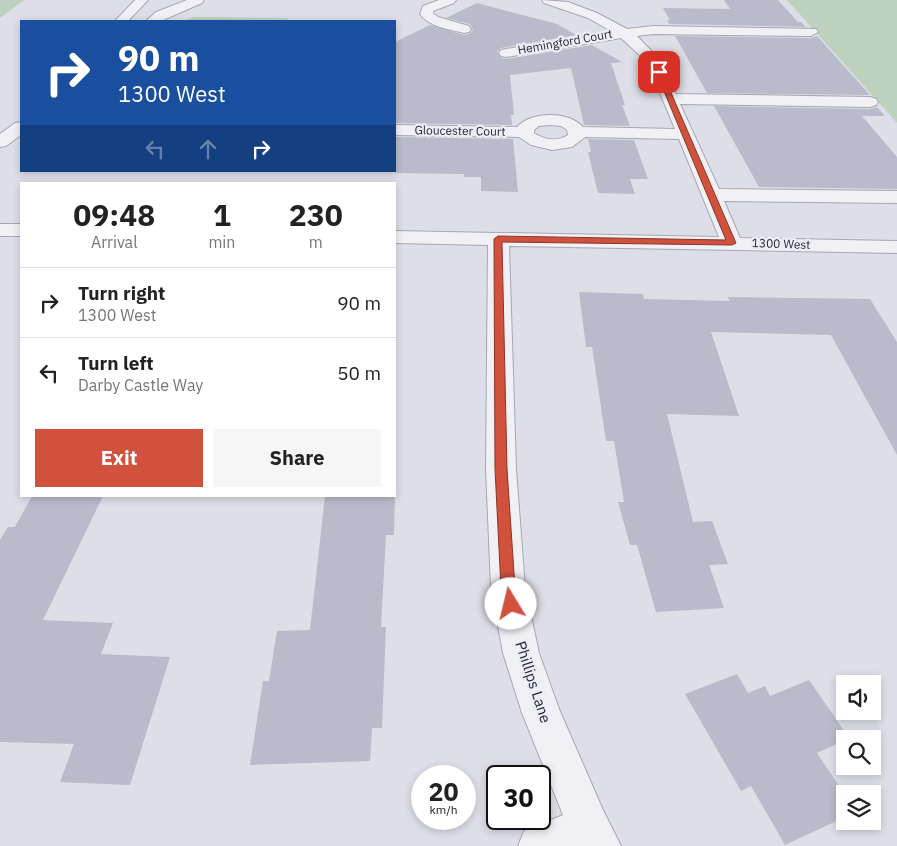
<!DOCTYPE html>
<html lang="en">
<head>
<meta charset="utf-8">
<style>
	:root { --surface:#fff; --page:#f6f6f6; --text:#222; --muted:#767676; --line:#e0e0e0; --accent:#d1513d }
	body { margin:0; font-family:"IBM Plex Sans",sans-serif; background:var(--page); color:var(--text); height:100vh; display:flex; flex-direction:column; font-size:19px; white-space:nowrap }
	* { box-sizing:border-box; margin:0 }
	p { font-size:16px; color:var(--muted) }
	.icon { flex:none; width:28px; height:28px; fill:none; stroke:currentColor; stroke-width:2; stroke-linecap:round; stroke-linejoin:round }
	.map { position:relative; flex:1; overflow:hidden }
	.drawer { position:absolute; left:20px; top:182px; width:376px; height:315px; display:flex; flex-direction:column; background:var(--surface); border-radius:0px; box-shadow:0 2px 8px #0003 }
	.drawer>* { flex:none }
	.guide { position:absolute; left:20px; top:20px; width:376px; height:152px; border-radius:0px; box-shadow:0 2px 8px #0003; background:#1a4fa0; color:#fff; overflow:hidden }
	.controls { position:absolute; left:836px; top:675px; display:grid; gap:10px }
	.controls a { display:grid; place-items:center; width:45px; height:45px; border-radius:0px; background:var(--surface); box-shadow:0 2px 8px #0003; font-size:25px }
	.speed { position:absolute; left:411px; top:765px; display:flex; gap:10px; font-size:25px; font-weight:700; text-align:center }
	.speed>* { display:grid; place-content:center; width:65px; height:65px; border-radius:50%; background:var(--surface); box-shadow:0 2px 8px #0003; line-height:1 }
	.speed small { font-size:12px; font-weight:400 }
	.speed .limit { border:2px solid #111; border-radius:8px; background:#fff; color:#111 }
	.pin { position:absolute; display:grid; place-items:center; width:42px; height:42px; color:#fff; margin:-21px; border-radius:10px; box-shadow:0 2px 8px #0006 }
	.me { position:absolute; width:55px; margin:-28px; rotate:351deg; stroke-linejoin:round; filter:drop-shadow(0 0 4px #0008) }
	.turn { display:flex; align-items:center; gap:18px; height:105px; padding:0 15px; font-size:22px }
	.turn .icon { width:65px; height:65px; stroke-width:2.5 }
	.turn b { display:block; font-size:35px; line-height:42px }
	.lanes { display:flex; align-items:center; height:48px; padding:0 15px; background:#0003; justify-content:center; gap:25px; direction:ltr }
	.lanes .off { opacity:.35 }
	.eta { display:flex; justify-content:space-evenly; align-items:center; height:85px; text-align:center }
	.eta b { font-size:30px; font-weight:700; line-height:35px }
	.primary-button { display:flex; gap:10px; margin-top:auto; padding:10px 15px }
	.primary-button a { flex:1; height:58px; border-radius:0px; background:var(--accent); color:#fff; font-size:20px; font-weight:700; line-height:58px; text-align:center }
	.primary-button a+a { background:var(--page); color:var(--text) }
	ul { padding:0; list-style:none }
	li { display:flex; align-items:center; gap:15px; height:70px; padding:0 15px; border-top:1px solid var(--line) }
	li div { flex:1 }
	li b { display:block; font-size:19px }
	li em { font-style:normal }
	.map>svg:first-child { display:block }
	.green { fill:#bed1be }
	.building { fill:#babbca }
	.lines { fill:none; stroke-linecap:round; stroke-linejoin:round }
	.minor-casing { stroke:#a6a7b4; stroke-width:2 }
	.minor { fill:#f0f0f5; fill-rule:evenodd }
	.route { fill:#d1513d; stroke:#883528 }
	.labels { text-anchor:middle; stroke-width:4.5; stroke-linejoin:round; paint-order:stroke }
	.far-street-label { font-size:12px; fill:#26283e; stroke:#ecedf5 }
	.street-label { font-size:15px; fill:#26283e; stroke:#ecedf5 }
</style>
</head>
<body>
<div class="map">
<svg width="897" height="846" viewBox="0 0 897 846">
	<rect width="100%" height="100%" fill="#dddee7"/>
	<path class="green" d="M0,0H24L0,18Z
		M787,0H897V123Z
		M194,17L286,18L291,21H184Z"/>
	<path class="building" d="M724,0H778L798,22H801L806,27L669,24L667,20H670L663,8L730,9Z
		M477,3L557,24L576,35L501,48L497,52L501,58L506,59L592,45L622,62L611,63L625,105H622L630,126L584,125L571,68L510,75L514,115H511L512,125L395,123V42L430,25L464,35L469,34L473,30L470,24L446,18Z
		M675,36L811,38L817,36L870,95L707,93Z
		M714,106L870,109L877,107L885,116H862L897,157V189L759,187Z
		M395,137L513,139L518,192L481,191V177H464V174L395,173Z
		M588,139L634,140L648,179H630L635,194L598,193L588,152H591Z
		M579,292L643,294L644,299L730,301L728,297L870,299L897,342V455L831,335L711,332L739,416L667,414L693,522L712,521L728,564L709,565L724,608L656,612L637,545H630L618,502H624L614,441H606L592,347H586Z
		M32,496H103L43,620L113,623L101,654L170,657L130,785L60,782L74,744L0,742V540L8,527H15Z
		M325,496H395L394,535H386L381,627H386L382,728H372L370,761L250,765L263,681H269L277,631L310,630Z
		M737,674L748,693L765,686L770,696L809,680L849,738L817,753L845,795V817L785,845L751,786L741,791L685,694Z"/>
	<g class="lines">
		<defs>
			<path id="minor" d="M135,0H148L128,21H115Z
				M187,0H204L202,3L161,21H146L156,12Z
				M439,0H456L454,3L433,11V13L438,17L469,26L471,29L469,32L464,33C449,29 429,27 420,14L423,6Z
				M542,0L568,2L597,13L627,29L653,26L816,29L818,32L811,36L653,34L637,36L661,61L676,94L870,97L876,99L878,102L876,105L870,107L680,104L719,189L897,191V203L724,201L740,238L897,241V253L509,246L516,469L525,588L539,653L559,709L603,810L621,846H518L524,831L563,815L522,713L503,653L491,588L486,469L488,245L395,243V231L719,237L679,139L585,137L572,147L552,150L531,145L519,137L395,135V125L517,127C531,111 569,111 583,127L675,129L647,62L621,38L506,57L501,56L499,53L501,50L506,49L611,31L588,18L544,3ZM549,125L561,126L567,130L568,135C557,142 545,140 534,133V130L539,126Z
				M21,122V135L6,146L0,147V134L15,123Z
				M0,224H21V236H0Z"/>
		</defs>
		<use href="#minor" class="minor-casing"/>
		<use href="#minor" class="minor"/>
	</g>
	<path class="route" d="M659,70L662,72L736,243L732,245L502,242L507,469L515,588L518,604L516,609L511,611L506,609L501,588L495,469L494,239L498,236L726,240L656,72Z"/>
	<g class="labels">
		<g class="far-street-label">
			<text transform="translate(565 42) rotate(-10)" y="4">Hemingford Court</text>
			<text transform="translate(460 131) rotate(1)" y="4">Gloucester Court</text>
			<text transform="translate(781 244) rotate(2)" y="4">1300 West</text>
		</g>
		<g class="street-label">
			<text transform="translate(533 682) rotate(72)" y="5">Phillips Lane</text>
		</g>
	</g>
</svg>
<div class="controls">
<a><svg class="icon" aria-label="sound" viewBox="0 0 24 24"><path d="M4 9h4l5-4v14l-5-4H4zM17 9q2 3 0 6"/></svg></a>
<a><svg class="icon" aria-label="search" viewBox="0 0 24 24"><circle cx="10" cy="10" r="6"/><path d="M15 15l6 6"/></svg></a>
<a><svg class="icon" aria-label="layers" viewBox="0 0 24 24"><path d="M12 4l9 5-9 5-9-5zM3 14l9 5 9-5"/></svg></a>
</div>
<div class="speed"><div>20<small>km/h</small></div><div class="limit">30</div></div>
<div class="pin" style="left:659px;top:72px;background:#d93025"><svg class="icon" aria-label="arrive" viewBox="0 0 24 24"><path d="M6 21V4h12l-3 4 3 4H6"/></svg></div>
<svg class="me" style="left:511px;top:604px" viewBox="-20 -20 40 40"><circle r="19" fill="#fff"/><path d="M0-13L10 11 0 6-10 11z" fill="#d1513d"/></svg>
<div class="guide">
<div class="turn"><svg class="icon" aria-label="right" viewBox="0 0 24 24"><path d="M7 20v-9h11M14 6l5 5-5 5"/></svg><div><b>90 m</b>1300 West</div></div>
<div class="lanes"><svg class="icon off" aria-label="left" viewBox="0 0 24 24"><path d="M17 20v-9H6M10 6l-5 5 5 5"/></svg><svg class="icon off" aria-label="ahead" viewBox="0 0 24 24"><path d="M12 20V5M6 11l6-6 6 6"/></svg><svg class="icon" aria-label="right" viewBox="0 0 24 24"><path d="M7 20v-9h11M14 6l5 5-5 5"/></svg></div>
</div>
<section class="drawer">
<div class="eta">
<div><b>09:48</b><p>Arrival</p></div>
<div><b>1</b><p>min</p></div>
<div><b>230</b><p>m</p></div>
</div>
<ul>
<li><svg class="icon" aria-label="right" viewBox="0 0 24 24"><path d="M7 20v-9h11M14 6l5 5-5 5"/></svg><div><b>Turn right</b><p>1300 West</p></div><em>90 m</em></li>
<li><svg class="icon" aria-label="left" viewBox="0 0 24 24"><path d="M17 20v-9H6M10 6l-5 5 5 5"/></svg><div><b>Turn left</b><p>Darby Castle Way</p></div><em>50 m</em></li>
</ul>
<div class="primary-button"><a>Exit</a><a>Share</a></div>
</section>
</div>
</body>
</html>
